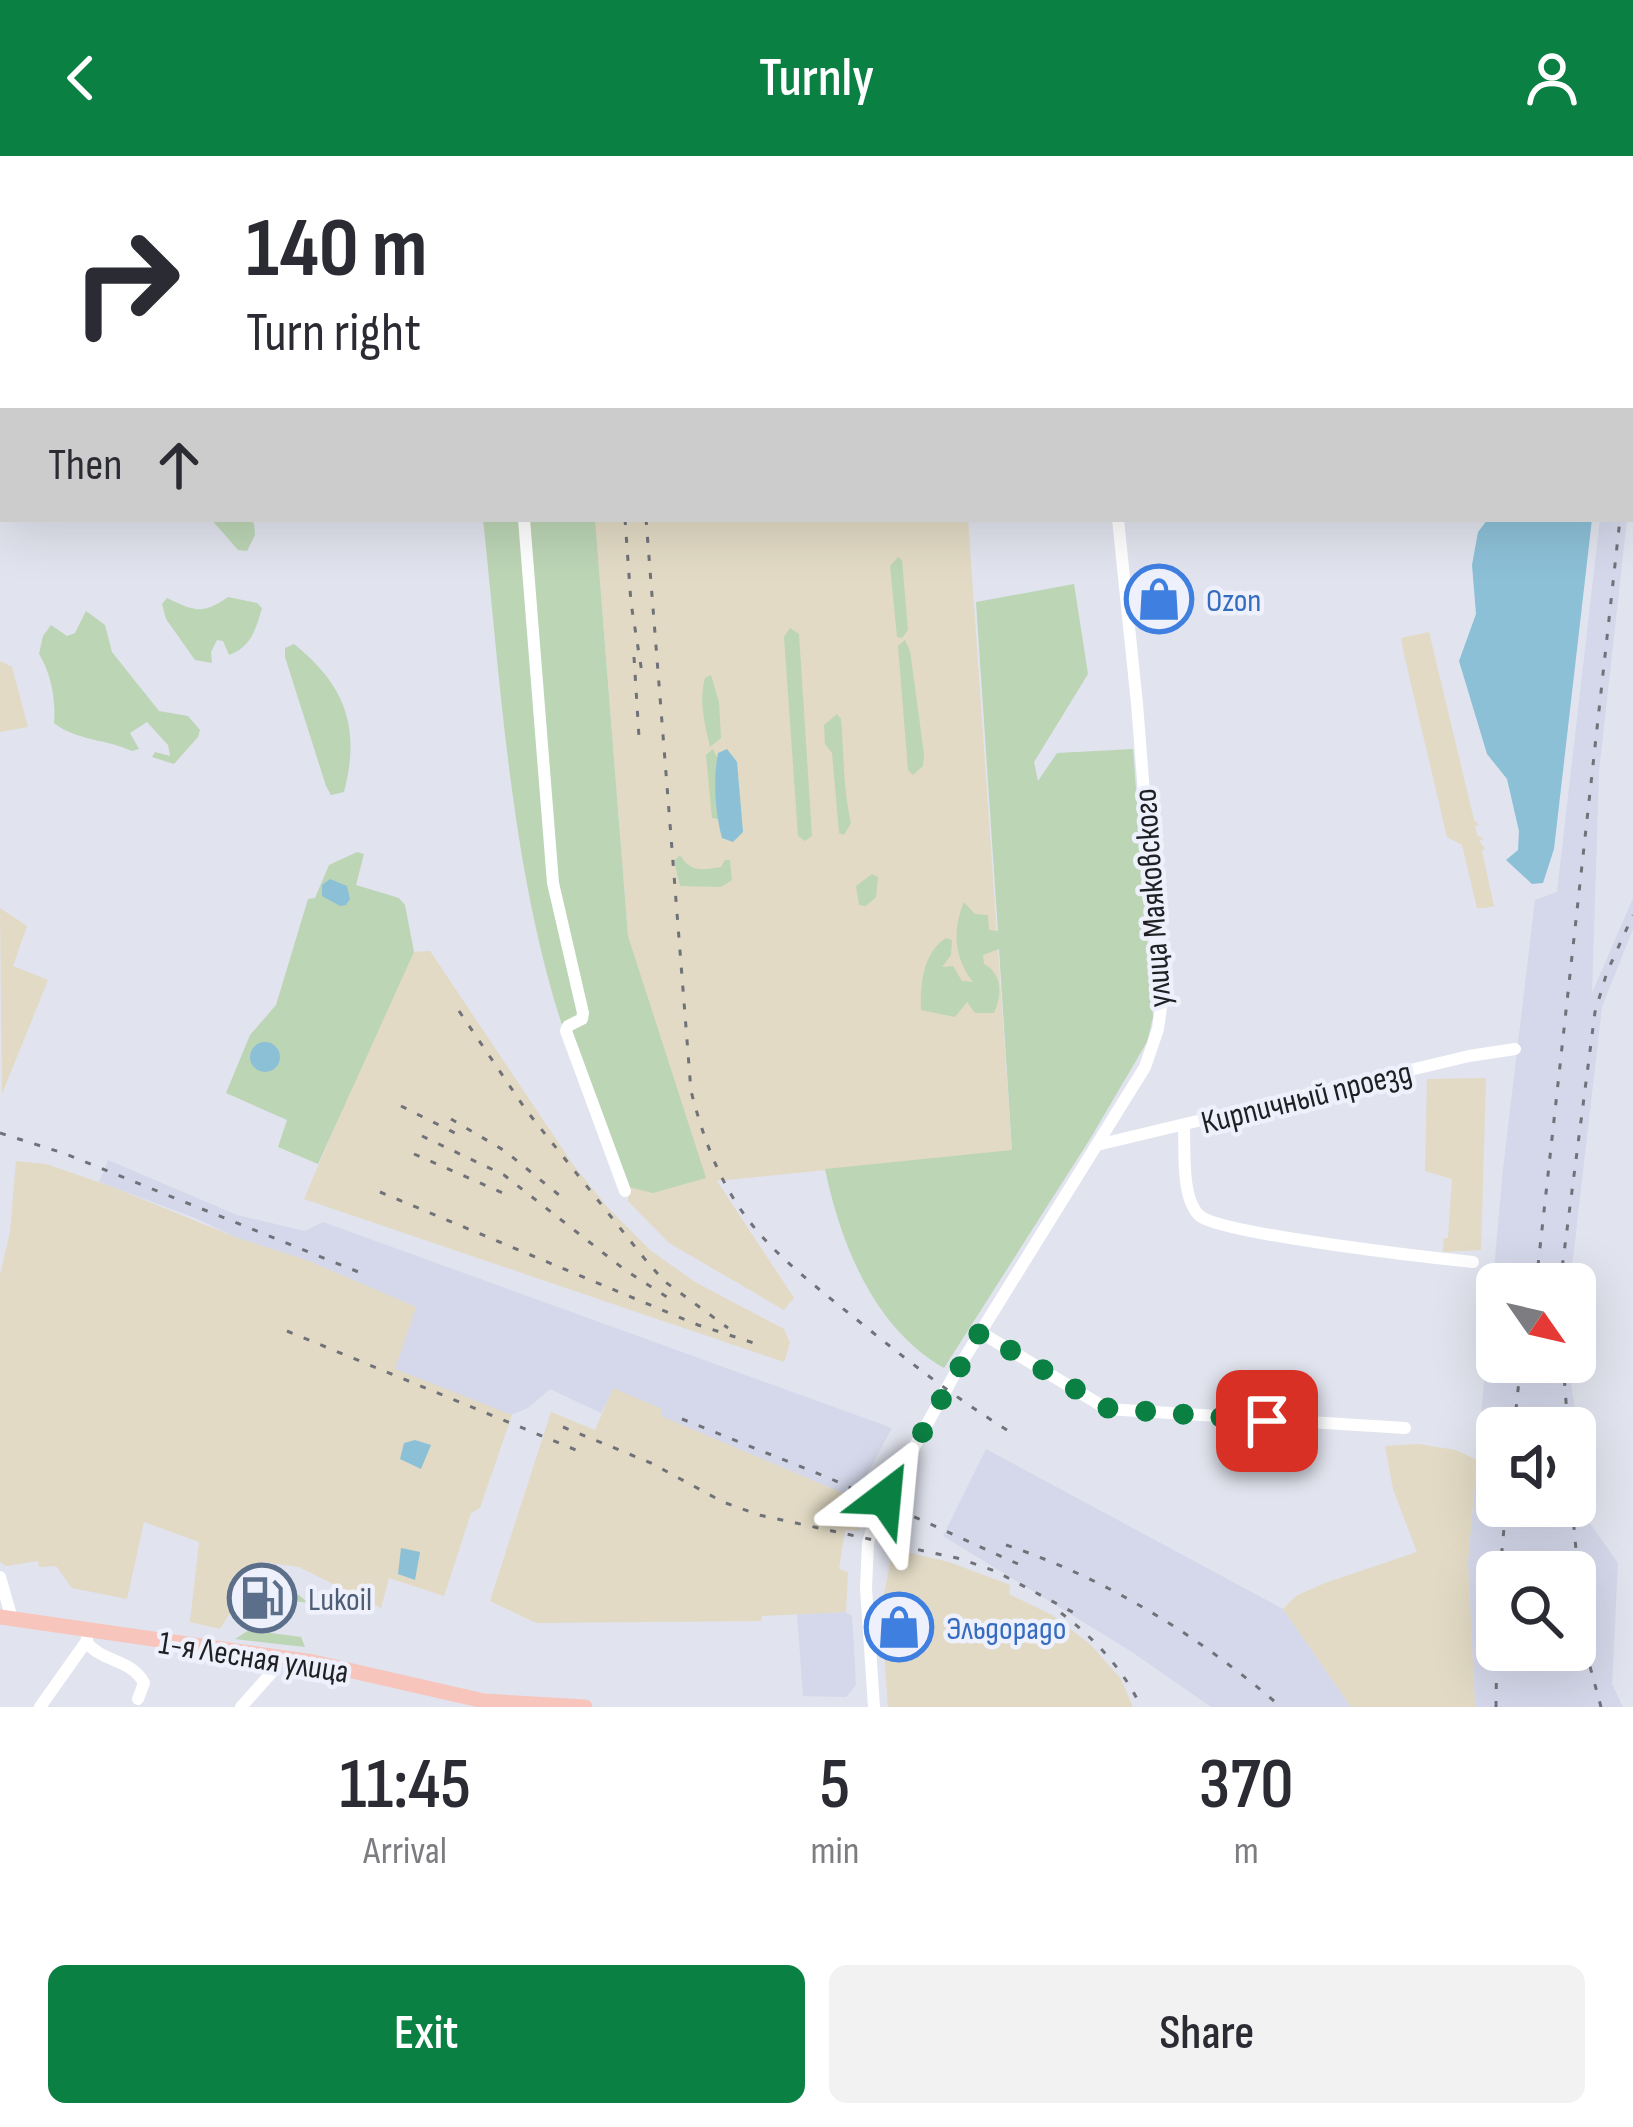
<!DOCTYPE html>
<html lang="en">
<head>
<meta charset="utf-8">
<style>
	:root { --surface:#fff; --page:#f2f2f3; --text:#2b2b33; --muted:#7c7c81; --accent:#0b8043 }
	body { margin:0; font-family:"Sofia Sans Condensed",sans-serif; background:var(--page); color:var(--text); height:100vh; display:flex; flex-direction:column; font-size:45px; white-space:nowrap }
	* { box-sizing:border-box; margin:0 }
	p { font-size:39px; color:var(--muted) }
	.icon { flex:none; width:66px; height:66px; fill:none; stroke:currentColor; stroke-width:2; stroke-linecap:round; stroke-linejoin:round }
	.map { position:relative; height:1551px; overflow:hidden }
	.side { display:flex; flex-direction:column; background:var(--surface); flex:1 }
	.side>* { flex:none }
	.guide { position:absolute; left:0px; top:0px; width:1635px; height:366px; box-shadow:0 12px 48px #0002; background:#fff; color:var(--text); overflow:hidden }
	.needle { width:78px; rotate:124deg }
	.buttons { position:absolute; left:1476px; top:1107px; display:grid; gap:24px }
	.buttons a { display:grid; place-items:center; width:120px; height:120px; border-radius:18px; background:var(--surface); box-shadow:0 12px 48px #0002; font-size:60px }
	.pin { position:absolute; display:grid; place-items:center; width:102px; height:102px; color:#fff; margin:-51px; border-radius:24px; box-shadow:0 6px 18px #0006 }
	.me { position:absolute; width:132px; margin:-66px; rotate:29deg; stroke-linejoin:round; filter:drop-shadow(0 0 9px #0008) }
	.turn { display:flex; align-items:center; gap:42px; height:252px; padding:0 48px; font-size:54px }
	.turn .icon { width:156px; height:156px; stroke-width:2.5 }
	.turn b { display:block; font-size:84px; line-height:102px }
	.then { display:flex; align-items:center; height:114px; padding:0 48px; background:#0003; gap:24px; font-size:45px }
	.eta { display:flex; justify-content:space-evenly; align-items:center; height:204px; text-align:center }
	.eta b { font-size:72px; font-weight:600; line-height:84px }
	.primary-button { display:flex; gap:24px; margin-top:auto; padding:24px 48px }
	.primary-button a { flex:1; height:138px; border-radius:18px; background:var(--accent); color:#fff; font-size:48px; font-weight:600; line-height:138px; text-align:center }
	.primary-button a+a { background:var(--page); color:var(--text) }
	header { display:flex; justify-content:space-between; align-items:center; height:156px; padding:0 48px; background:var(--accent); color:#fff; font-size:54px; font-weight:600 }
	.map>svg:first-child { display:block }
	.built { fill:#d4d8ea; fill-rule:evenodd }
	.industrial { fill:#e2dac4 }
	.green { fill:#bcd5b5 }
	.water { fill:#8cc0d7 }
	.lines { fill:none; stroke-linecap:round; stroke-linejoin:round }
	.minor { stroke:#fff; stroke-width:12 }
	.major { stroke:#f7c5bc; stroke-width:15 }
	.rail { stroke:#707279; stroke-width:3; stroke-dasharray:6 12; stroke-linecap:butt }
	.route { stroke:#0b8043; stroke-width:21; stroke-dasharray:0 37.8 }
	.labels { text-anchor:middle; stroke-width:9; stroke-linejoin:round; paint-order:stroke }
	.shop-label { font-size:33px; fill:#366cbe; stroke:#eef0fc; text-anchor:start }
	.street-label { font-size:33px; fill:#1f2024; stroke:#eef0fc }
	.service-label { font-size:33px; fill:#4e5e75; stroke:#eef0fc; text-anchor:start }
</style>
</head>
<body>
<header><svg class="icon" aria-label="back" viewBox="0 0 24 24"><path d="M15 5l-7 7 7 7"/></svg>Turnly<svg class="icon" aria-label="person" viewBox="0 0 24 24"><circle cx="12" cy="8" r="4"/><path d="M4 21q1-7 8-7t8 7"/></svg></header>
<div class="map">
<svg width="1633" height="1551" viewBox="0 0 1633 1551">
	<rect width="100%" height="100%" fill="#e1e3ee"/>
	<path class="built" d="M1600,363H1627L1599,616L1592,837L1633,742V773L1602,851L1570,1128H1497V1206H1568L1582,1301L1584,1359L1618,1407L1612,1528L1623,1551H1475L1468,1405L1503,1013L1535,744L1557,736ZM1497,1272H1575V1350H1497ZM1497,1416H1575V1494H1497Z
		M108,1004L237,1059L305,1075L323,1066L892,1272L854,1342L660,1260L662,1254L614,1233L601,1257L550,1233L528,1252L508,1260L394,1213L415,1151L309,1105L235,1081L195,1062L99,1026Z
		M986,1293L1283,1453L1351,1551H1211L1132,1496L943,1380Z
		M846,1456L852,1460L856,1529L846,1541L803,1540L797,1458Z"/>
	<path class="industrial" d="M568,0H941V3H568Z
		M595,363H968L1012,995L717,1025L794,1142L784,1154L669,1087L628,1045L645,838L628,780Z
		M1429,476L1474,664L1479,669L1475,670L1477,679L1483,683L1479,685L1485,693L1482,695L1494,750L1485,752H1477L1462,689L1447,681L1403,494L1401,482Z
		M0,505L12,511L28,571L0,576Z
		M0,752L27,770L13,810L48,824L2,938Z
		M430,795L574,1010L609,1053L650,1094L695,1126L784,1173L790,1187L784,1206L304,1043L386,851L413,796Z
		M1486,922L1481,1094L1443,1096L1444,1082H1448L1452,1023L1425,1015L1427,923Z
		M16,1005L46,1008L110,1030L235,1081L309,1105L416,1151L395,1213L512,1259L480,1352L471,1357L444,1440L389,1422L381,1452L299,1411L262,1406L220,1473L190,1466L199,1386L144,1366L127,1443L72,1432L56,1410L39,1411L38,1405L6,1410L0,1406V1119L10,1076Z
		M613,1232L662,1253L661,1260L866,1347L859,1375L845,1374L839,1413L848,1416L846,1456L762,1460L761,1465L536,1467L490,1445L551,1256L595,1274Z
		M1419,1288L1456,1294L1477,1304L1468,1405L1475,1551H1351L1283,1453L1296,1440L1325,1427L1417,1396L1393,1333L1385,1290Z
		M893,1393L949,1406L1010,1429L1009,1438L1052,1459L1091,1489L1121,1523L1133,1551H888L881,1453Z"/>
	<path class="green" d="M211,363H250L254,368L255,379L247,395L238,394Z
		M483,363H595L628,780L706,1022L653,1037L629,1031L573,879L562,869C511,711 501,531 483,363Z
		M898,401L902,404L908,474L902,482L897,481L890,410Z
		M1074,428L1088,518L1034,606L1038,625L1057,597L1133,593L1153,861L1147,886L1090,983L944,1212C874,1172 841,1089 825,1013L1012,994L999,793L983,799L984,808C1003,818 1002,840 994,857H975L967,846L955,861L921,854C920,829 923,796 946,782L952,784L951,799L942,811L953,810L962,825L973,826C954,802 952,774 964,746L975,758L988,759L989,774L998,775L976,446Z
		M228,441L257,447L262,452C256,473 251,491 229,499L223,485L217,484L211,496L212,507L195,504L166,463L162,448L167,442C194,455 203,459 228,441Z
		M86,455L105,469L112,496L159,555L188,560L200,574L198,581L174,608L152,601L155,596L170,600L168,589L147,566L130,577L139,593L132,595C106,583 77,585 54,567C56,544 51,517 39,498L43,480L51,469L67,480L75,477Z
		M790,472L799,478L812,680L805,685L798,680L784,481Z
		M905,484L910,495L924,598L923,610L913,619L908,614L898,490Z
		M294,488C345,529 361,571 344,636L331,639L326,630L285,501V492Z
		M711,519L719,546L721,582L710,591C706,572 698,547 705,522Z
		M837,558L841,563C844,599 843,632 851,667L844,679L839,677L832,597L825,588L824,569Z
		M713,593L719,606L718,663L712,662L706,599Z
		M357,696L364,698L356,729L399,742L405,749L414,796L318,1008L278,991L287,964L226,937L250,879L276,849L308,743L315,742L329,709Z
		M680,699C691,717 702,714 721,711L725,704H730L732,724L721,731L680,730L674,705Z
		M872,718L878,721L876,741L866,750L859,749L856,730Z
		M288,1420L289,1424L286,1422L282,1425L306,1445L311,1439L313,1446L311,1447L274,1443L258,1428Z
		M249,1474L301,1481L305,1491L235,1483Z"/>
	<path class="water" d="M1592,363L1554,693L1543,727L1532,728L1506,704L1518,694L1519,675L1507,623L1487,598L1459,505L1476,458L1472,409L1478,376L1488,363Z
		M727,593L737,606L743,676L733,686L722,682C715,656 713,624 718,597Z
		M330,723L347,730L350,743L346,749L340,750L322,740V729Z
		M250 901a15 15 0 1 1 30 0a15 15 0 1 1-30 0Z
		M415,1284L431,1289L421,1313L400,1303L404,1287Z
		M401,1392L420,1396L415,1424L398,1418Z"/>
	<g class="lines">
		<path class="minor" d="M498,0V3
			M1076,0V3
			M524,363L553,727L583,857L582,863L568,870L566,875L625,1035
			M1184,971C1185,995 1181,1043 1200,1060C1221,1078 1434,1102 1473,1106
			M1097,989L1469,900L1515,893
			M980,1176L1107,1253L1405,1272
			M0,1421L12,1463
			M89,1474L86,1486C103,1507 132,1503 144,1527L138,1543
			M40,1551L86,1486
			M241,1551L274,1514L278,1502
			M874,1551L866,1432L868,1387L876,1360L957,1214L1145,911L1158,873L1161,851L1137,548L1118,363"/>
		<path class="major" d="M0,1461L313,1506L484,1545L585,1551"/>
		<path class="rail" d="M608,0L609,3
			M1601,0L1602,3
			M1632,182L1633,173
			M1632,247L1633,238
			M625,363L631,447L642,517
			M646,363L691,935C724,1063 769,1093 866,1171C913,1209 956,1242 1007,1274
			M634,501L639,581
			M459,855L526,954L644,1102L664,1125L728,1172
			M401,950L463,981
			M451,963L505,995L559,1039
			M0,977L63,997L361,1117
			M422,980L504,1019L625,1114L667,1141
			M414,998L512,1041
			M380,1036L698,1169L757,1188
			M1536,1128L1620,363
			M1560,1128L1595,856L1607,816L1633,759
			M287,1175L576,1294
			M1563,1206L1568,1272
			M682,1263L829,1322L1018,1408
			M563,1271L651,1307L723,1346L759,1359L961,1403L995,1415L1080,1460
			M1514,1272L1521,1206
			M1572,1350L1585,1492L1601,1551
			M1006,1389C1108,1423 1199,1480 1281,1551
			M1500,1416L1506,1350
			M1061,1457C1094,1482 1124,1514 1141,1551
			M1496,1551L1497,1469"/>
	</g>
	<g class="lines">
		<path class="route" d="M885,1342L980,1176L1107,1252L1267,1265"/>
	</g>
	<defs>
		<symbol id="shop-ring" viewBox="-11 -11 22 22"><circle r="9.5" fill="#eef0fc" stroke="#3f7fe0" stroke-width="1.5"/><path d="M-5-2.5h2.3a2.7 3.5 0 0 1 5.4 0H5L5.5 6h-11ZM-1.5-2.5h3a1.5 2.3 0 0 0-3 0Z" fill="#3f7fe0"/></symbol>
		<symbol id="fuel-ring" viewBox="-11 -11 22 22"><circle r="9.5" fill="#eef0fc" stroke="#5c6f8a" stroke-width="1.5"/><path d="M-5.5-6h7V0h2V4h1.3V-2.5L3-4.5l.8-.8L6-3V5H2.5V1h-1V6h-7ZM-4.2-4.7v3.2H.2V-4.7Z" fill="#5c6f8a"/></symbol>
	</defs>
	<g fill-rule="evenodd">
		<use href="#shop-ring" x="1121" y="405" width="76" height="76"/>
		<use href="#fuel-ring" x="224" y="1404" width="76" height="76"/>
		<use href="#shop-ring" x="861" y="1433" width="76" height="76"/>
	</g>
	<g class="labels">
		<g class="shop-label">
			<text x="1206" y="455">Ozon</text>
			<text x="946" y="1483">Эльдорадо</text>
		</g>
		<g class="street-label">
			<text transform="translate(1151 742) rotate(-94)" y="12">улица Маяковского</text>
			<text transform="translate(1306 940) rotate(-14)" y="12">Кирпичный проезд</text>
			<text transform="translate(254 1500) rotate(9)" y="12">1-я Лесная улица</text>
		</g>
		<g class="service-label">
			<text x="308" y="1454">Lukoil</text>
		</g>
	</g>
</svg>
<div class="buttons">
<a><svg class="needle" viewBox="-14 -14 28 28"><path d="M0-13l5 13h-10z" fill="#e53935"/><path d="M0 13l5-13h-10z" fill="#7c7c81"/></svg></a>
<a><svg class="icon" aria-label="sound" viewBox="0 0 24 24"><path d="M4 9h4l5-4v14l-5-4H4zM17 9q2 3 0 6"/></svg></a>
<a><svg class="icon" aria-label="search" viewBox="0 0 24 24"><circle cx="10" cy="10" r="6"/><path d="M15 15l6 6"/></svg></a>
</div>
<div class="pin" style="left:1267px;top:1265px;background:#d93025"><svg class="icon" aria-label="arrive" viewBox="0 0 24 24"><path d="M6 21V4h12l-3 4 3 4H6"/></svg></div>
<svg class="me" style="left:885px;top:1342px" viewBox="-20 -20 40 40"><path d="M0-17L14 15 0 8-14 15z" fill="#0b8043" stroke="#fff" stroke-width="4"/></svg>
<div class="guide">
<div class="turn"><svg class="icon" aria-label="right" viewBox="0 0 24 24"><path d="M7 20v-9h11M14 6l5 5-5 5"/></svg><div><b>140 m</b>Turn right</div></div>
<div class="then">Then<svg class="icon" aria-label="ahead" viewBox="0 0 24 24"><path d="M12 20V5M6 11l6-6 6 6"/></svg></div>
</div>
</div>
<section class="side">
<div class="eta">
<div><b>11:45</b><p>Arrival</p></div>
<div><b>5</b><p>min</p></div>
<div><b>370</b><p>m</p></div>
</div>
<div class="primary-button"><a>Exit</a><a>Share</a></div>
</section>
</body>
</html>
